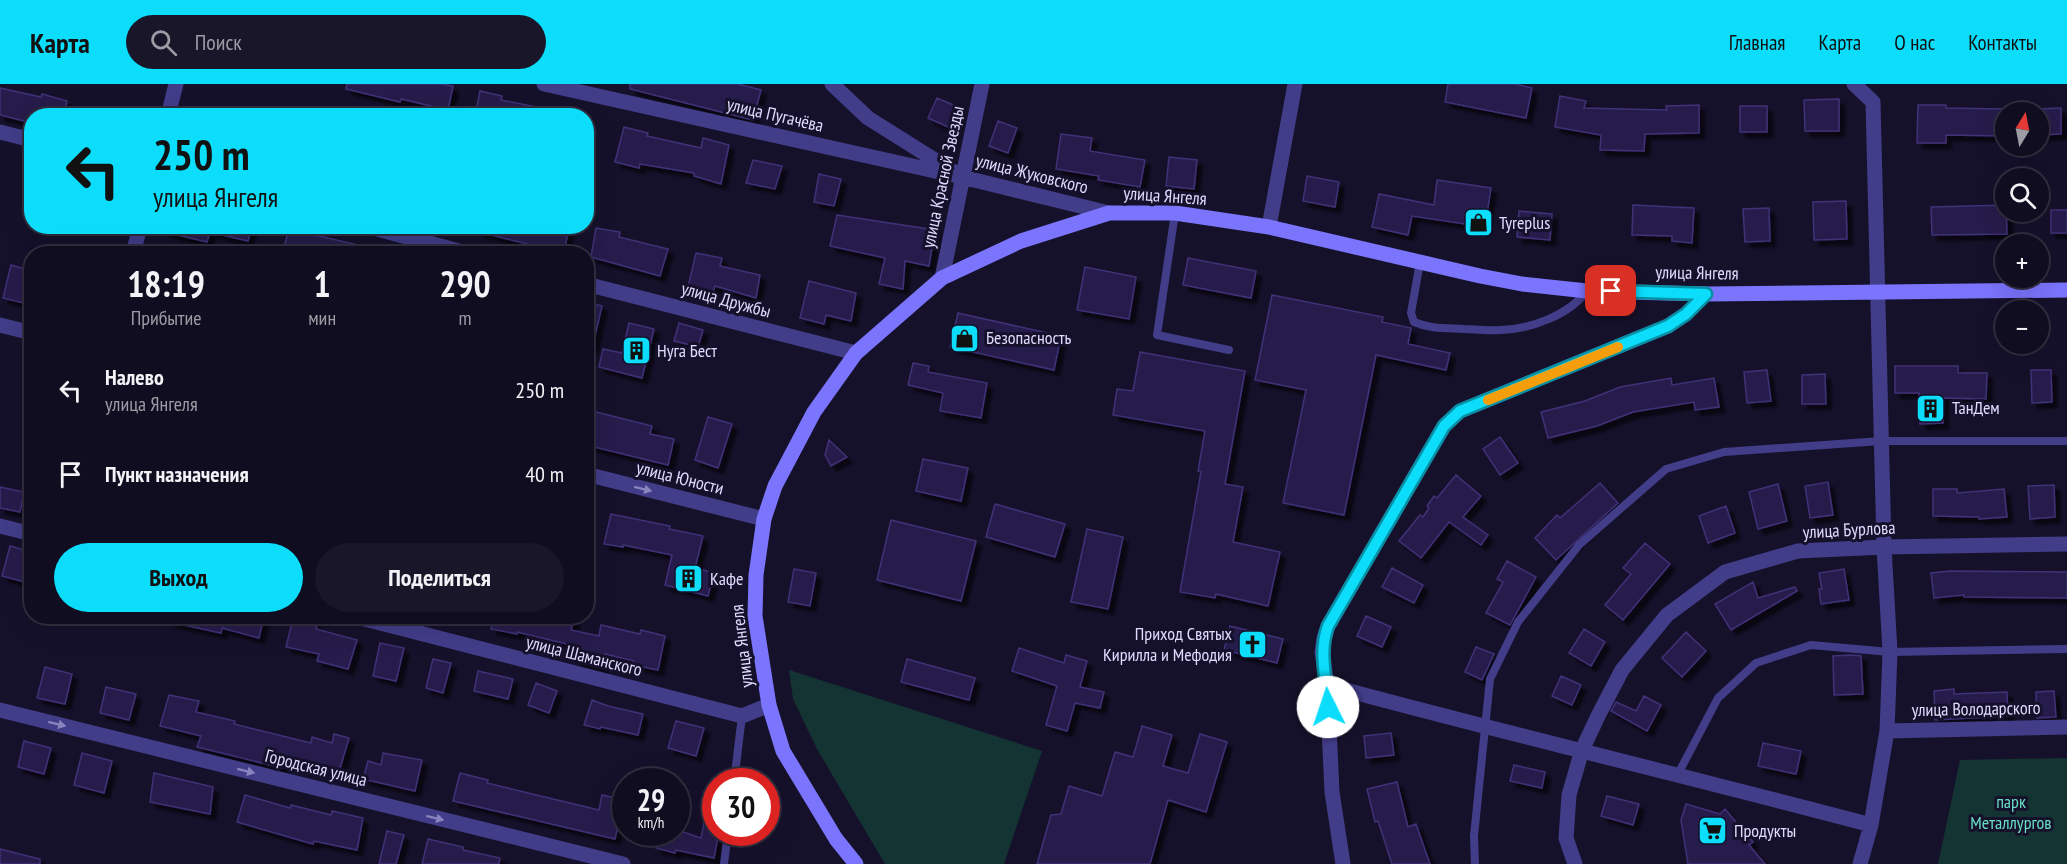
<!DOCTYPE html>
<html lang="ru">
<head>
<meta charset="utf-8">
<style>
	:root { --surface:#100d20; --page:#191629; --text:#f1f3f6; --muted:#9c9ca5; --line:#302d3e; --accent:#0bddfb }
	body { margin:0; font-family:"PT Sans Narrow",sans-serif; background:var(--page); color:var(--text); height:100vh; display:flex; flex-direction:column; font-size:22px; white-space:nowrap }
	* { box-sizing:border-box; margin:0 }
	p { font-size:20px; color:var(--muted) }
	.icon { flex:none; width:33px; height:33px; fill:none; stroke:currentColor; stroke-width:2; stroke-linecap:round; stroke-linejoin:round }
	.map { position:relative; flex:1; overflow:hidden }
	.sheet { position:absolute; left:24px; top:162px; width:570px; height:378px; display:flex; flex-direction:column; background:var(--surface); border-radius:24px; box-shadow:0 6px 24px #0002,0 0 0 2px var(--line) }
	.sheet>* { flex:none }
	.guide { position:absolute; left:24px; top:24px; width:570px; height:126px; border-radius:24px; box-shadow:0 6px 24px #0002,0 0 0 2px var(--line); background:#0bddfb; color:#111; overflow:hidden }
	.needle { width:39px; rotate:10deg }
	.fabs { position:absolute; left:1995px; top:18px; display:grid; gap:12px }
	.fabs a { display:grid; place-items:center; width:54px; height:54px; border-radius:50%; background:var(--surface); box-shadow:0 6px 24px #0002,0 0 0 2px var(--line); font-size:30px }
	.speed { position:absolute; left:612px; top:684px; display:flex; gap:12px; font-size:30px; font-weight:700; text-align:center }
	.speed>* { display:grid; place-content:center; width:78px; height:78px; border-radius:50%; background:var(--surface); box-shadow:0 6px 24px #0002,0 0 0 2px var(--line); line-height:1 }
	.speed small { font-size:15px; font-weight:400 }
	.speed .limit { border:9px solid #d22; background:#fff; color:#111 }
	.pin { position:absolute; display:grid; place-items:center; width:51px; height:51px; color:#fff; margin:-26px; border-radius:12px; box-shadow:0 3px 9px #0006 }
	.me { position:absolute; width:66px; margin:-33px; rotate:356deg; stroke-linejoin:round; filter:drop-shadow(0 0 4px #0008) }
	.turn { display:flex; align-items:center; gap:21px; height:126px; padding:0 30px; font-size:27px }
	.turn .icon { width:78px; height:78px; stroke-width:2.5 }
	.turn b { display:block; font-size:42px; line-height:51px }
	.eta { display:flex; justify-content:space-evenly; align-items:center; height:102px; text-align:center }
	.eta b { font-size:36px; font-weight:700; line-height:42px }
	.action { display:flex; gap:12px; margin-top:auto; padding:12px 30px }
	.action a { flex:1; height:69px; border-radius:36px; background:var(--accent); color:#111; font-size:24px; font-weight:700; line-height:69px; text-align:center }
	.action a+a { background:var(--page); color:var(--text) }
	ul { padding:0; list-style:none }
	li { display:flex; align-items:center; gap:18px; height:84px; padding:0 30px }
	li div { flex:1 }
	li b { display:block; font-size:22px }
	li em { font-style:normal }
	header { display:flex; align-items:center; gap:36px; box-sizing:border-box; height:84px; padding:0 30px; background:var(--accent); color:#111 }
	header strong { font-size:28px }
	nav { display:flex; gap:33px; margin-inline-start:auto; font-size:21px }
	.search { width:420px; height:54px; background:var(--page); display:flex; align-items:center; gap:15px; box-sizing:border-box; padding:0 21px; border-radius:33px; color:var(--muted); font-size:22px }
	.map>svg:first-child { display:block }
	.green { fill:#143434 }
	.building { fill:#281e4b; stroke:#403077; stroke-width:1.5; filter:url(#shadow) }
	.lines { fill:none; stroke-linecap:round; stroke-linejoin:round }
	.lane { stroke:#423d89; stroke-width:8 }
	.street { stroke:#423d89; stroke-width:15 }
	.secondary { stroke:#7b74fd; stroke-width:15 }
	.oneway { fill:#8984be }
	.route-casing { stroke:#0790a3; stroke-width:15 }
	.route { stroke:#0bddfb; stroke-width:10 }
	.slow { stroke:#f59e0b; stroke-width:10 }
	.labels { text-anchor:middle; stroke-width:6; stroke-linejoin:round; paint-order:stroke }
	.street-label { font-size:18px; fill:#e0dbfe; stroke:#16112b }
	.poi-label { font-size:18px; fill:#e0dbfe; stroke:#16112b; text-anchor:start }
	.park-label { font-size:18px; fill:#67dfc4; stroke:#16112b }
</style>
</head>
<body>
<header>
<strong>Карта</strong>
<div class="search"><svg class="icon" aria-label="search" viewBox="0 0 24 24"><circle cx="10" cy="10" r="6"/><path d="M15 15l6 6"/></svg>Поиск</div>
<nav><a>Главная</a><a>Карта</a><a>О нас</a><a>Контакты</a></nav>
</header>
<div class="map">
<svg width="2067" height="780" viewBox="0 0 2067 780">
	<defs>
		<filter id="shadow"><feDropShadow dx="5.5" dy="5.5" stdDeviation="1.5" flood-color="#0009"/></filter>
	</defs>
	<rect width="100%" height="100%" fill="#16112b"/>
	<path class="green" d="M789,586L1042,667L1004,780H885L817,665L793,615Z
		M2067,674V780H1938L1960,676Z"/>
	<path class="building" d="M347,0H442L453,2L448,26L401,15L400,18L346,5Z
		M630,0H738L761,6L753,36L630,5Z
		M1448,0H1515L1532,4L1526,34L1445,18Z
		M0,4L41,13L42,10L67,17L64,32H32V39L0,31Z
		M480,7L502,12L501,16L547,25L546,32H475Z
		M1560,12L1586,17L1584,24L1667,26L1666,22L1699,21V49L1645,50L1644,67L1600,66L1601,51L1555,43Z
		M937,14L958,23L948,43L928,34Z
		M1839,15V47H1805L1804,16Z
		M1918,21H1946V24L2006,25V52L1946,51V59H1917Z
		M1740,22H1767V48H1740Z
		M2061,24V50L2038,51V25Z
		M998,37L1017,44L1008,69L989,62Z
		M624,43L648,49L647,52L701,64L703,54L729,61L721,100L694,92V89L640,80L639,84L615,78Z
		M1061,50L1092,54L1090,67L1145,76L1140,103L1098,96L1099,92L1056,85Z
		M1169,73L1197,76L1194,105L1166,102Z
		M753,76L782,82L775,105L746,99Z
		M819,90L841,95L834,122L814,118Z
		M1307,92L1339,98L1335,123L1303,117Z
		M1437,96L1491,104L1485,143L1412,132L1408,151L1372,143L1379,110L1434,121Z
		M1846,117L1847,155L1814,156L1813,118Z
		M1633,121L1694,124L1692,159L1672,157V152L1632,151Z
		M2006,121L2007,150L1932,151L1931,123Z
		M1769,124L1770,157L1745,158L1743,125Z
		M2051,126H2067V149H2051Z
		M1519,127L1552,130L1550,156L1517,153Z
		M837,131L935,146L929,182L905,177L903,205L879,200L885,174L830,162Z
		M165,142H252L248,157L210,148L207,158L165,148Z
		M479,142H569L564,169L479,148Z
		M596,144L620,148L619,153L668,165L660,192L591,173Z
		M289,145L371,164V170H282Z
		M696,169L722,174L720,182L760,191L756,214L715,202L713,207L688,203Z
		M1188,174L1256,187L1251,214L1183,201Z
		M11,181L32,187V221L3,214Z
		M1085,183L1136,193L1129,235L1077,226Z
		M809,197L856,209L851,237L826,231L824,240L800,234Z
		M1272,211L1383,233L1382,238L1411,244L1408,260L1450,269L1446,286L1376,271L1344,431L1283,419L1306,306L1255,296Z
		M586,218L602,222L592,265L586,264Z
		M958,229L1061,252L1054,286L950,263Z
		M629,239L654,245L642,294L599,283L603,265L622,269Z
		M679,239L703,246L698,263L674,257Z
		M1140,268L1245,287L1225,400L1243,403L1233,458L1280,468L1268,522L1216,510L1215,514L1180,508L1201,388L1198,387L1205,347L1113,331L1117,305L1133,307Z
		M913,279L929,282L928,288L987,299L981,334L940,327L943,309L908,301Z
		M1895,282H1958V289H1987L1986,315L1943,314V339L1920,340L1919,309H1895Z
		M1767,286L1771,317L1747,319L1744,288Z
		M2031,286H2051L2052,318L2032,319Z
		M1825,290L1826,320H1802V291Z
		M1671,294L1672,301L1714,294L1719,323L1695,326L1694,318L1633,328L1597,342L1548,354L1541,328L1585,317L1620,303Z
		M592,327L652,342L650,350L674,355L668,381L586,361Z
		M708,333L732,340L718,384L695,376Z
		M1500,353L1518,379L1500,391L1483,365Z
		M829,356L847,373L831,382L825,371Z
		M923,375L968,384L961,417L916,407Z
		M1456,391L1481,412L1463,433L1488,451L1481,461L1449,438L1421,474L1399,457L1420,431L1423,433L1429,424L1427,422L1434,412L1437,414Z
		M1828,398L1833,431L1810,434L1805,402Z
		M1600,399L1618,419L1556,476L1535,454L1557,431L1560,434Z
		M1778,400L1787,437L1758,445L1749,408Z
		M2054,401L2055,433L2030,435L2028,402Z
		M0,403L24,408L20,428L0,424Z
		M1933,405H1957V409L2004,405L2007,433L1979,435V433L1933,432Z
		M995,420L1065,440L1055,473L986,453Z
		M1726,422L1735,449L1708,459L1699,432Z
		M611,430L670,442L669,445L703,452L695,484L714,489L708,512L665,501L672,471L623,461V463L604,460Z
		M891,436L976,457L961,517L877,496Z
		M1087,445L1123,453L1108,525L1071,518Z
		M1645,459L1670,480L1623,536L1605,521L1631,490L1623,484Z
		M10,462L32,468V500L2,492Z
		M1507,477L1536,493L1510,541L1486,529L1503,498L1497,495Z
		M1392,484L1423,501L1414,519L1382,503Z
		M794,485L816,489L810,522L788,518Z
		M1844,485L1849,516L1821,520L1819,505H1822L1819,489Z
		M1950,487L2067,488V514L1964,513V511L1934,514L1931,489Z
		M1753,498L1758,514L1795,503L1797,507L1731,546L1715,520Z
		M171,532H264L259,554L222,544L221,549L170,538Z
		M494,532H560L574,536L571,546L599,552L601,541L640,550L641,546L665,552L658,586L633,581L634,577L605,570L602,583L575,576L579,563L517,548V550L491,545Z
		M1366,532L1391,543L1382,563L1357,552Z
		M293,534L317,540L316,545L357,556L348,585L317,577L319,570L286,563Z
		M1230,542L1283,555L1277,579L1224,566Z
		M1584,545L1605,558L1591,582L1569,569Z
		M1686,548L1706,567L1682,593L1662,574Z
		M380,559L404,564L396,597L373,592Z
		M1476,563L1494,570L1482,596L1465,588Z
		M1019,564L1064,579L1066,571L1087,577L1080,603L1104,608L1100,624L1075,619L1067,647L1046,641L1057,602L1012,587Z
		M1852,571L1861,572L1863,610L1834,611L1833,572Z
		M433,575L451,579L443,609L426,604Z
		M907,575L975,594L969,616L901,598Z
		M45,583L72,590L65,620L37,614Z
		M478,587L513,595L508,615L474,607Z
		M1561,592L1581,601L1572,621L1552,612Z
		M536,599L557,607L549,629L528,621Z
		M106,603L136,610L129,636L100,629Z
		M1954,605V610L2007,608L2008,632L1935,636L1934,607Z
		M2054,607L2056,633L2037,634L2036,608Z
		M169,611L199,617L196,628L235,637L234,640L311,659L312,653L332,659L334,650L349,654L339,688L286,673L282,684L197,663L201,652L160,642Z
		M1644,612L1661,621L1647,647L1611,627L1616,618L1636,627Z
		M592,616L608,622L643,630L638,651L601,643L600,645L584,641Z
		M676,637L704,644L696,672L668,664Z
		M1142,642L1172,651L1163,682L1188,689L1200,650L1227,658L1206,728L1168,716L1150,780H1037L1051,731L1061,730L1069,702L1102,712L1115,668L1133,673Z
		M1391,649L1394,671L1366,674L1364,652Z
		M24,657L51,664L44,690L18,683Z
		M1763,659L1801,667L1796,690L1758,682Z
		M82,669L112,677L104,709L74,701Z
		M383,669L422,676L415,707L363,695L368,677L381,681Z
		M1514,681L1545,688L1542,704L1510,697Z
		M154,689L213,703L210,730L150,718Z
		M460,689L488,696L487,699L599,726L602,711L624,716L615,755L453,717Z
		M1397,698L1408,743L1416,740L1430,780H1392L1378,737L1375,738L1367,705Z
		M245,711L290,724L291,721L331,731L332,727L363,734L357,766L314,757L313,760L237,738Z
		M1607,712L1639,720L1633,741L1601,732Z
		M1686,720L1720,730L1725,725L1753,758L1749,761L1765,780H1688L1681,736Z
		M704,739L716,742V748H719L714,774L676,766L675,769L656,764L660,748H683L701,754Z
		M387,747L404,751L396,780H379Z
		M428,755L463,763V766L500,774L499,780H422Z
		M0,765L40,775V780H0Z"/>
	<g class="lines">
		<path class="lane" d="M1175,129L1157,251L1229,266
			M1420,178L1411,229L1414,238C1430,245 1446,244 1464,245C1476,245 1489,247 1501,246C1531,245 1569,231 1587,207
			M1678,690L1718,614L1756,579L1811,561L1890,568L2067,565
			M734,698L742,632
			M724,780L728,748
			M1475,780L1474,752L1490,595L1518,538L1579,461L1666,385L1724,368L1881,357H2067"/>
		<path class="street" d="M544,0L962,93
			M832,0L868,34L962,93L1109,129
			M1854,0L1873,18L1884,463L1890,568L1887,647L1871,741L1860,780
			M168,32L176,0
			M0,48L32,56
			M366,142L470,170
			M1269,143L1295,0
			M133,170L140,142
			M942,194L982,0
			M586,200L856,269
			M0,241L32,249
			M586,390L764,435
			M0,442L32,450
			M353,532L742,632L769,621
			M1327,601C1508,650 1690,693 1871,741
			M0,626L623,780
			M1887,647L2067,643
			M1343,780L1332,708L1327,601L1322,568L1324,554L1328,542L1444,342L1460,327L1668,242L1686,230L1706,210
			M1575,780L1566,754L1569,711L1582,666L1598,632L1622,586L1667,531L1725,488L1798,467L1884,463L2067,460"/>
		<path class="secondary" d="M856,780L836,755L783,667L769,621L755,532L756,491L764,435L775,402L814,328L856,269L942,194L1021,157L1109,129H1175L1269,143L1480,192L1522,200L1587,207L1706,210L2067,206"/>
	</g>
	<defs><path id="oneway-solid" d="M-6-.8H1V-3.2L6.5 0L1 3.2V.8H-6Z" transform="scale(1.5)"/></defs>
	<g class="oneway">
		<use href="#oneway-solid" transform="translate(643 405) rotate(14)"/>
		<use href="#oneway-solid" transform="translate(57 640) rotate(14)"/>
		<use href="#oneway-solid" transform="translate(246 687) rotate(14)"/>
		<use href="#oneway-solid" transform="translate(435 734) rotate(14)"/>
	</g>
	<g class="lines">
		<defs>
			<path id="route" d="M1328,623C1327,595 1318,569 1328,542L1444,342L1460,327L1668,242L1686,230L1706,210L1611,207"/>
		</defs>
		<use href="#route" class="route-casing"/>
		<use href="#route" class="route"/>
		<path class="slow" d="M1488,316L1618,263"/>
	</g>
	<defs>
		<symbol id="shop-square" viewBox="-11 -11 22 22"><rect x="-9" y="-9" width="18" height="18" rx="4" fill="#0bddfb" stroke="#16112b"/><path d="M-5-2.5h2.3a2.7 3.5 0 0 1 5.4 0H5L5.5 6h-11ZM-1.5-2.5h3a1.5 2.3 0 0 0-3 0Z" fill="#111"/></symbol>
		<symbol id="building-square" viewBox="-11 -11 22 22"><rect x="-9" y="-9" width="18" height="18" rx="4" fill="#0bddfb" stroke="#16112b"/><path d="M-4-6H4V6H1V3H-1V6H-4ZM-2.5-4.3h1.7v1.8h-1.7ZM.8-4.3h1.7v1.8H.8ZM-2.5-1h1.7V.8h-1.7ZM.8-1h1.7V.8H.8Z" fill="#111"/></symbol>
		<symbol id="church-square" viewBox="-11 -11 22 22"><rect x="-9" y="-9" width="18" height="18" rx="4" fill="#0bddfb" stroke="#16112b"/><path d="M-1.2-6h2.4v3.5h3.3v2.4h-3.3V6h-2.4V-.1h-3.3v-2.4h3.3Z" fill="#111"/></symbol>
		<symbol id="supermarket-square" viewBox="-11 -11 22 22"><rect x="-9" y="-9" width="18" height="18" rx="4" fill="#0bddfb" stroke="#16112b"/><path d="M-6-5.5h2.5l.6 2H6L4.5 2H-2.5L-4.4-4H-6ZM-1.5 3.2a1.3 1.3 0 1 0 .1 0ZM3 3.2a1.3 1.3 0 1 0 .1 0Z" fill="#111"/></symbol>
	</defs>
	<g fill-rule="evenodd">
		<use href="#shop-square" x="1462" y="122" width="33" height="33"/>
		<use href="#shop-square" x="948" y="238" width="33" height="33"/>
		<use href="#building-square" x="620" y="250" width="33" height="33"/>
		<use href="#building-square" x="1914" y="308" width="33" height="33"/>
		<use href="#building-square" x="672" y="478" width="33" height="33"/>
		<use href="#church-square" x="1236" y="544" width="33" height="33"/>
		<use href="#supermarket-square" x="1696" y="730" width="33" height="33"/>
	</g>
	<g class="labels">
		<g class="street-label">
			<text transform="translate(775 31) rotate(13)" y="6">улица Пугачёва</text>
			<text transform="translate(1032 90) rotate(14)" y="6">улица Жуковского</text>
			<text transform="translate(943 93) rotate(-78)" y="6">улица Красной Звезды</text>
			<text transform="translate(1165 112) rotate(4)" y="6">улица Янгеля</text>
			<text transform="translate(1697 189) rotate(1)" y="6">улица Янгеля</text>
			<text transform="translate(726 216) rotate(15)" y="6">улица Дружбы</text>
			<text transform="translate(680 394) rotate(14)" y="6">улица Юности</text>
			<text transform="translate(1849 446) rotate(-3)" y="6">улица Бурлова</text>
			<text transform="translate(742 562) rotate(-97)" y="6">улица Янгеля</text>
			<text transform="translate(584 572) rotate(14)" y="6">улица Шаманского</text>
			<text transform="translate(1976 625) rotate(-1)" y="6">улица Володарского</text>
			<text transform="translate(316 684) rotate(14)" y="6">Городская улица</text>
		</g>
		<g class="poi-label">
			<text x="1499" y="145">Tyreplus</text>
			<text x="986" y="260">Безопасность</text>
			<text x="657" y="273">Нуга Бест</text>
			<text x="1952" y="330">ТанДем</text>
			<text x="710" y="501">Кафе</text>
			<text x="1232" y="556" text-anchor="end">Приход Святых<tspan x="1232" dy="21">Кирилла и Мефодия</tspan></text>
			<text x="1734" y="753">Продукты</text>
		</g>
		<g class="park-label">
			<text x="2011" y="724">парк<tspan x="2011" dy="21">Металлургов</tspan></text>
		</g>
	</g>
</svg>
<div class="fabs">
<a><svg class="needle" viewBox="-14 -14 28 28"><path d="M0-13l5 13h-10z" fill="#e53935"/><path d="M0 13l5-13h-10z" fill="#9c9ca5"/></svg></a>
<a><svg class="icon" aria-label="search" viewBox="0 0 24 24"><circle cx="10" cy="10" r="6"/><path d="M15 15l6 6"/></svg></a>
<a>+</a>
<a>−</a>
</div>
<div class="speed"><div>29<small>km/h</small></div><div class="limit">30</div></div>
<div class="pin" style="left:1611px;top:207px;background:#d93025"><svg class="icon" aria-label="arrive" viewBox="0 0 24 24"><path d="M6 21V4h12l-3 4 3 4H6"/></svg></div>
<svg class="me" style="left:1328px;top:623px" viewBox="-20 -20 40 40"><circle r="19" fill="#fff"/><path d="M0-13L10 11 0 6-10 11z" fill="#0bddfb"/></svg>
<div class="guide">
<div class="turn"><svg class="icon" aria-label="left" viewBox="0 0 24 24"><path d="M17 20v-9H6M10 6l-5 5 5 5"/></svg><div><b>250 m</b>улица Янгеля</div></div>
</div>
<section class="sheet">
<div class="eta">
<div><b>18:19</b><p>Прибытие</p></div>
<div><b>1</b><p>мин</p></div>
<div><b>290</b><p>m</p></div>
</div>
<ul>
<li><svg class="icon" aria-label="left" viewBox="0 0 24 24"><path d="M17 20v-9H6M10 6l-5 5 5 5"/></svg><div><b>Налево</b><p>улица Янгеля</p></div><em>250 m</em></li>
<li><svg class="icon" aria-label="arrive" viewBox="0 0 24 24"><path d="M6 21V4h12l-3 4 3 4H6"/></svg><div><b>Пункт назначения</b></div><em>40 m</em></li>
</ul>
<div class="action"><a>Выход</a><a>Поделиться</a></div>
</section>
</div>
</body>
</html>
